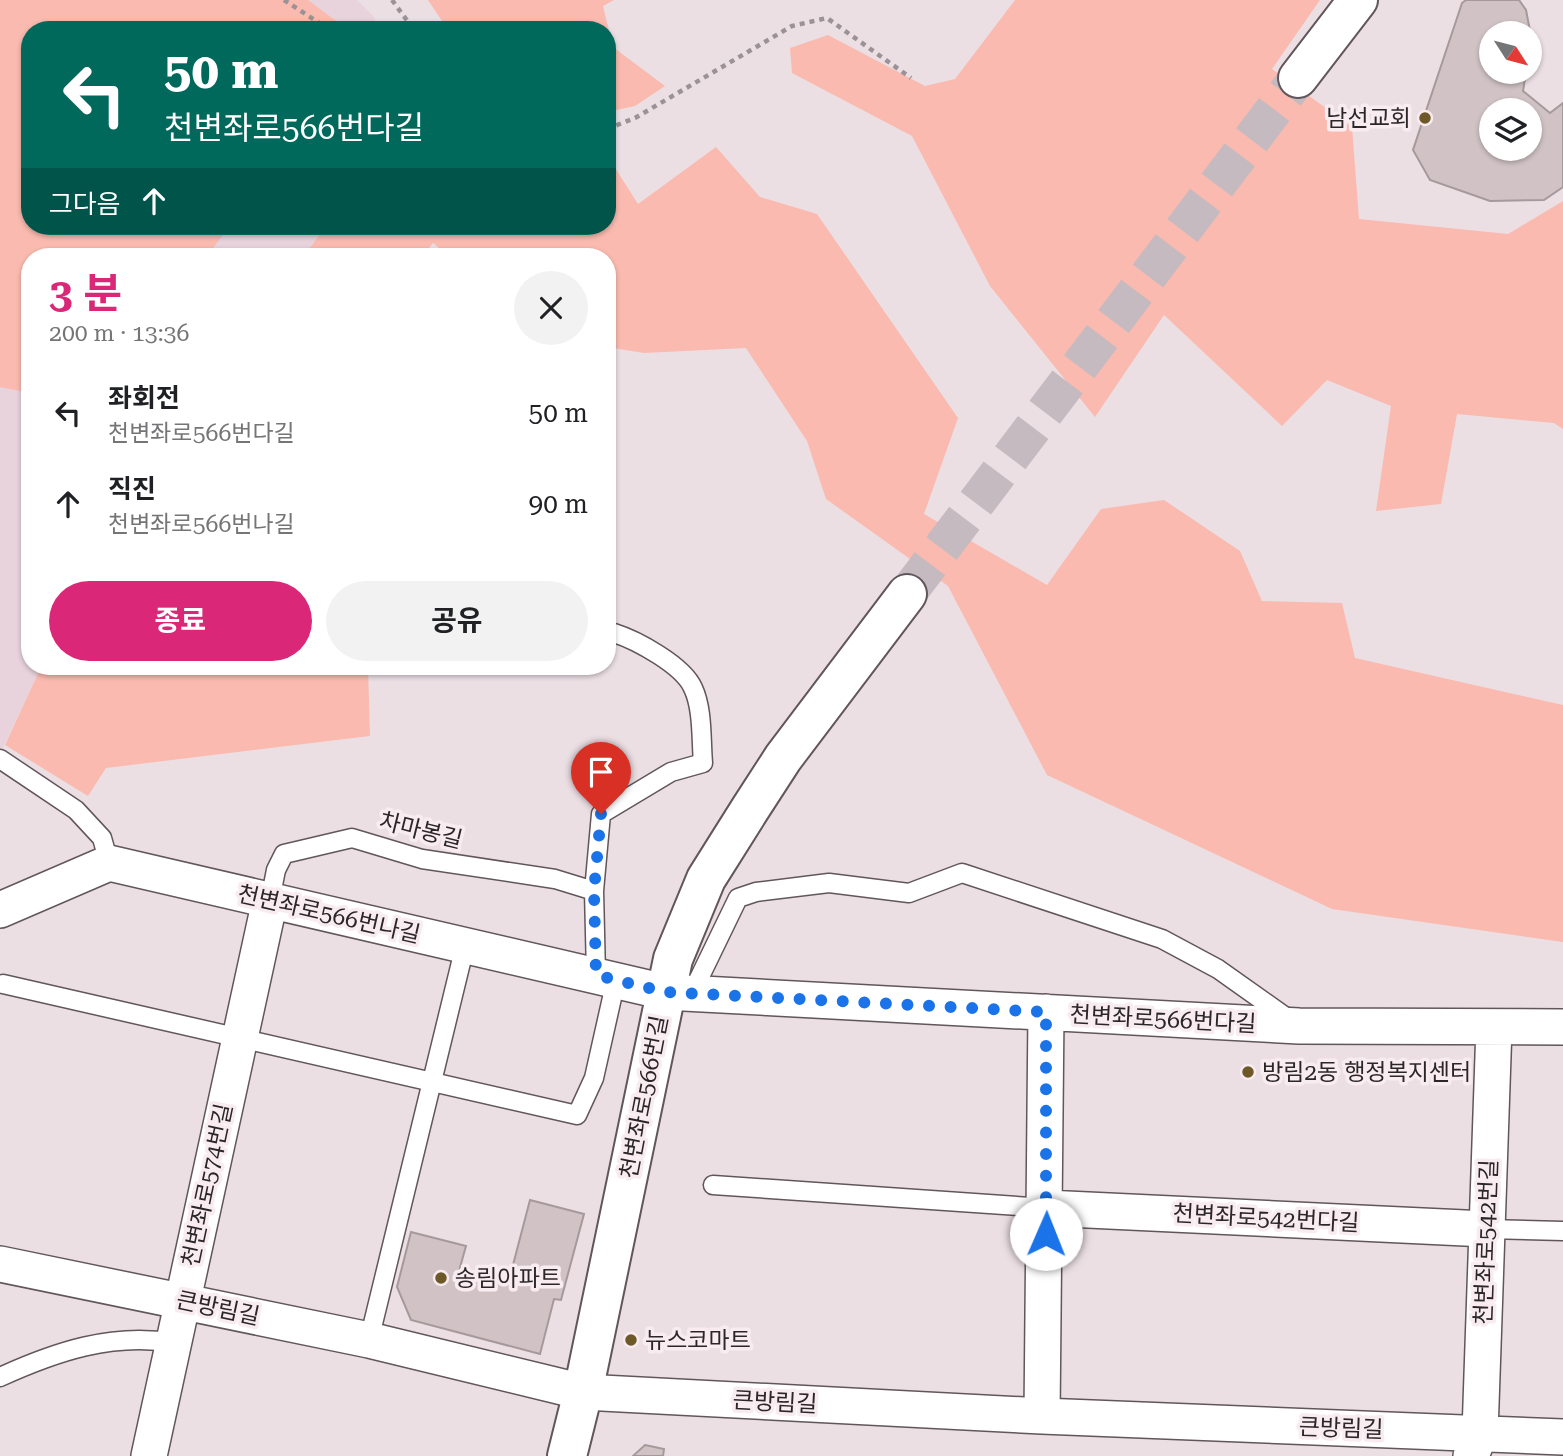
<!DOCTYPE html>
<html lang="ko">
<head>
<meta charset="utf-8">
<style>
	:root { --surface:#fff; --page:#f2f2f2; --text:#202124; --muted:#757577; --accent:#db2777 }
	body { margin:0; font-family:"Roboto Serif","Noto Sans KR",serif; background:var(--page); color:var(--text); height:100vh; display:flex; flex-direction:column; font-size:26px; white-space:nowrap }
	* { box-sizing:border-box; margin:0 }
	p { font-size:23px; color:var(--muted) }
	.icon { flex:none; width:38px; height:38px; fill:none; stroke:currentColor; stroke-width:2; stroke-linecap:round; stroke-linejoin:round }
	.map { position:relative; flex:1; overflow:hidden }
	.drawer { position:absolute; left:21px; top:248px; width:595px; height:427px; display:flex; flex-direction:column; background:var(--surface); border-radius:28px; box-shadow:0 2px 5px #0004 }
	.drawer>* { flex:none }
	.hud { position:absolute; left:21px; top:21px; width:595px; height:214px; border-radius:28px; box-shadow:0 2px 5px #0004; background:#00695c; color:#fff; overflow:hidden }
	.needle { width:46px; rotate:126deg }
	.tools { position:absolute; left:1479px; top:21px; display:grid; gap:14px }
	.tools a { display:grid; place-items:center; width:63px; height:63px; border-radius:50%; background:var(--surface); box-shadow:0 2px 5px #0004; font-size:35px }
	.pin { position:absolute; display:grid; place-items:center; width:60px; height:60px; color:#fff; margin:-72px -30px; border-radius:50% 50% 50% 0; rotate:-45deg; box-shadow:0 0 7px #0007 }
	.pin .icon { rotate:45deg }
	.me { position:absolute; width:77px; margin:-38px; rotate:1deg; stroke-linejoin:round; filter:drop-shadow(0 0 5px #0008) }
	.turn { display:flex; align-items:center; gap:24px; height:147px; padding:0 28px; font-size:32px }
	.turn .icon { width:91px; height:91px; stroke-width:2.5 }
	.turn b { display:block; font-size:49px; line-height:60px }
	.then { display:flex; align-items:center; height:66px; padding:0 28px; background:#0003; gap:14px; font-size:26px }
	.round { display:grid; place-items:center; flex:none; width:74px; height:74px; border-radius:37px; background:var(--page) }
	.head { display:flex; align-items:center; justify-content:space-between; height:119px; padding:0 28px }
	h1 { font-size:42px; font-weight:700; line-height:52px; color:var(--accent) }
	.primary-button { display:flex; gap:14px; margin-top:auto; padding:14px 28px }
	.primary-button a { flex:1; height:80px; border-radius:42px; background:var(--accent); color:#fff; font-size:28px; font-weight:700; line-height:80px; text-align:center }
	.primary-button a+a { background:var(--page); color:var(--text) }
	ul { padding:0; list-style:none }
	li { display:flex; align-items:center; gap:21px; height:91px; padding:0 28px }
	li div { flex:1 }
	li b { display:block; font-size:26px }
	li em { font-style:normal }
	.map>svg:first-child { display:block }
	.built { fill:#e8d3dc }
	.green { fill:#fabaaf }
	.building { fill:#d1c3c5; stroke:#a6999b; stroke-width:2; fill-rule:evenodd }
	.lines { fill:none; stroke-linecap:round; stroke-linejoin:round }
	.tertiary-tunnel { stroke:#c5babf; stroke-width:38; stroke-dasharray:38 19; stroke-linecap:butt }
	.service-casing { stroke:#61565b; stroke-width:21 }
	.minor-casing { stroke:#61565b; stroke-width:38 }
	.tertiary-casing { stroke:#61565b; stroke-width:42 }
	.path { stroke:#9b9296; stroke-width:4.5; stroke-dasharray:5 5; stroke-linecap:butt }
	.service { stroke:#fff; stroke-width:18 }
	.minor { stroke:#fff; stroke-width:35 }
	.tertiary { stroke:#fff; stroke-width:38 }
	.route { stroke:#1a73e8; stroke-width:12; stroke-dasharray:0 21.6 }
	.poi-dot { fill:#6d5928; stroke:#f9ecf1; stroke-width:2.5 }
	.labels { text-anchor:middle; stroke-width:7; stroke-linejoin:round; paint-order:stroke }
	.poi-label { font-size:23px; fill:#2b2729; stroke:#f9ecf1; text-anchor:start }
	.street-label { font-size:23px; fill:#2b2729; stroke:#f9ecf1 }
</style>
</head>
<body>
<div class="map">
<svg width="1563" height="1456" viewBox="0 0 1563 1456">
	<rect width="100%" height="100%" fill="#ebdfe4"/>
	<path class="built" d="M0,0H357L375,18V30H30V226H326L303,257H30V667H41L0,754Z"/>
	<path class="green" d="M0,0H308L348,30H30V226H230L206,257H30V393L0,387Z
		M428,0H614L603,6L613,47L665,86L635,106L607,112V30H448Z
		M1015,0H1320L1272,69L1352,127L1359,219L1508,234L1563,201V429L1554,423L1457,414L1441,504L1376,511L1391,406L1327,380L1282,426L1164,315L1095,417L990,286L912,136L792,73L790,48L828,35L925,86L955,79Z
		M716,147L760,197L817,214L958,418L924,514L1047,585L1101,509L1164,500L1240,551L1262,601L1342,603L1355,658L1563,705V942L1332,909L1047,775L948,586L826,499L807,441L746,348L644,353L607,347V257H450L433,243L422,257H303L326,226H607V155L638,204Z
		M41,667H368L370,736L106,768L88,796L5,745Z"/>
	<path class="building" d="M1466,0H1519L1526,10L1532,41L1530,54V33H1491V72H1526L1523,91L1550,113L1563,103V187L1544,200L1490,201L1430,180L1413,150L1462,3ZM1491,110H1530V149H1491Z
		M530,1200L584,1214L561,1300L554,1299L540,1354L411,1320L397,1287L411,1232L466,1246L459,1271L508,1284Z
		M645,1445L664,1449L663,1456H633Z"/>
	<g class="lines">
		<path class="tertiary-tunnel" d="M907,594L1298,78"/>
		<defs>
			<path id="service" d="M0,759L76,810L102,838L109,863
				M270,900L276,870L284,854L352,838L422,859L555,879L594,891
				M596,975L594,891L601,814L671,772L703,763C701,740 703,709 693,688C683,665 636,640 614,633
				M3,984L577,1115L594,1078L616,980
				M692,993L738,898L756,892L829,883L909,893L962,873L1162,939L1218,969L1290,1020
				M713,1185L1046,1208
				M1486,1229L1563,1231
				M369,1340L465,946
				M0,1377C55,1352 113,1332 174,1343"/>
			<path id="minor" d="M0,910L109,863L665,992L1299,1026L1563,1027
				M1046,1208L1486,1229
				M0,1264L369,1340L583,1392L1042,1416L1563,1437
				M1042,1416L1046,1012
				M149,1456L270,900
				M1471,1456L1480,1433L1494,1027"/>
			<path id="tertiary" d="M1298,78L1358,0
				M567,1456L583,1392L673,959L706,879L750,809L783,758L907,594"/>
		</defs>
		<use href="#service" class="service-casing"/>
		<use href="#minor" class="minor-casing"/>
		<use href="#tertiary" class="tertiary-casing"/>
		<path class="path" d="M284,0L330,30
			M392,0L414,30
			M607,129L635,118L792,26L827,18L911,78"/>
		<use href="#service" class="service"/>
		<use href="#minor" class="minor"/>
		<use href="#tertiary" class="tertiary"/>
	</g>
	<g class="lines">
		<path class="route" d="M601,814L594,891L596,975L665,992L1046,1012V1234"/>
	</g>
	<g class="poi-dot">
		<circle cx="1425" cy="118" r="7"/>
		<circle cx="1248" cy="1072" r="7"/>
		<circle cx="441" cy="1278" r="7"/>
		<circle cx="631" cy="1340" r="7"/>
	</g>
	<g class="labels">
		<g class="poi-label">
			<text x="1411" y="126" text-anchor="end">남선교회</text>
			<text x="1262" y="1080">방림2동 행정복지센터</text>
			<text x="455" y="1286">송림아파트</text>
			<text x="645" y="1348">뉴스코마트</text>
		</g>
		<g class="street-label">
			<text transform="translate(421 830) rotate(14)" y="8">차마봉길</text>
			<text transform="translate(329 914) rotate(13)" y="8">천변좌로566번나길</text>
			<text transform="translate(1163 1019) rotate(3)" y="8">천변좌로566번다길</text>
			<text transform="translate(644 1097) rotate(-79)" y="8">천변좌로566번길</text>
			<text transform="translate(207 1185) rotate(-78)" y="8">천변좌로574번길</text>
			<text transform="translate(1266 1218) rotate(3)" y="8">천변좌로542번다길</text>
			<text transform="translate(1486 1242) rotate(-88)" y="8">천변좌로542번길</text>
			<text transform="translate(218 1308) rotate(12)" y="8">큰방림길</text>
			<text transform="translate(775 1402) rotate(3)" y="8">큰방림길</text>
			<text transform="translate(1341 1428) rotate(2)" y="8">큰방림길</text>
		</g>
	</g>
</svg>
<div class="tools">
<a><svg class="needle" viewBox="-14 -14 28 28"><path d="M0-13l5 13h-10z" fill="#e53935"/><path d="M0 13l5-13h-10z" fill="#757577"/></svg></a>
<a><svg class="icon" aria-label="layers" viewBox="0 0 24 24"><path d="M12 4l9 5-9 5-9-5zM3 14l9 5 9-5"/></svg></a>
</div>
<div class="pin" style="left:601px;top:814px;background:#d93025"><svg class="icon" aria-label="arrive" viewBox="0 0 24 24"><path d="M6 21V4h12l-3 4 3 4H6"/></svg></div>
<svg class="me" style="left:1046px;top:1234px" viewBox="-20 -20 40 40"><circle r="19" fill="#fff"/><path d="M0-13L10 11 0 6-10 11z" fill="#1a73e8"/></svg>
<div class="hud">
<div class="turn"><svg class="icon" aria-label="left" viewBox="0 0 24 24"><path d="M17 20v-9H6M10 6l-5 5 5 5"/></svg><div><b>50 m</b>천변좌로566번다길</div></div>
<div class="then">그다음<svg class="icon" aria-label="ahead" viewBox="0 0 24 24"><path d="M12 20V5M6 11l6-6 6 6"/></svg></div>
</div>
<section class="drawer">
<div class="head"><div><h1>3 분</h1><p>200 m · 13:36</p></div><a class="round"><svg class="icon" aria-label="close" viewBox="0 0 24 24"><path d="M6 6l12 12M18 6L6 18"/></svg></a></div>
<ul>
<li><svg class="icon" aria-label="left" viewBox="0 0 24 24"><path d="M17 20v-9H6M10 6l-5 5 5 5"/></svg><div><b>좌회전</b><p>천변좌로566번다길</p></div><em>50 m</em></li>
<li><svg class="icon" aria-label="ahead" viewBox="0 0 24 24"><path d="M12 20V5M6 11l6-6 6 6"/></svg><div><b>직진</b><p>천변좌로566번나길</p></div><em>90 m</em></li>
</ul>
<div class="primary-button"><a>종료</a><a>공유</a></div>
</section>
</div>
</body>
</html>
